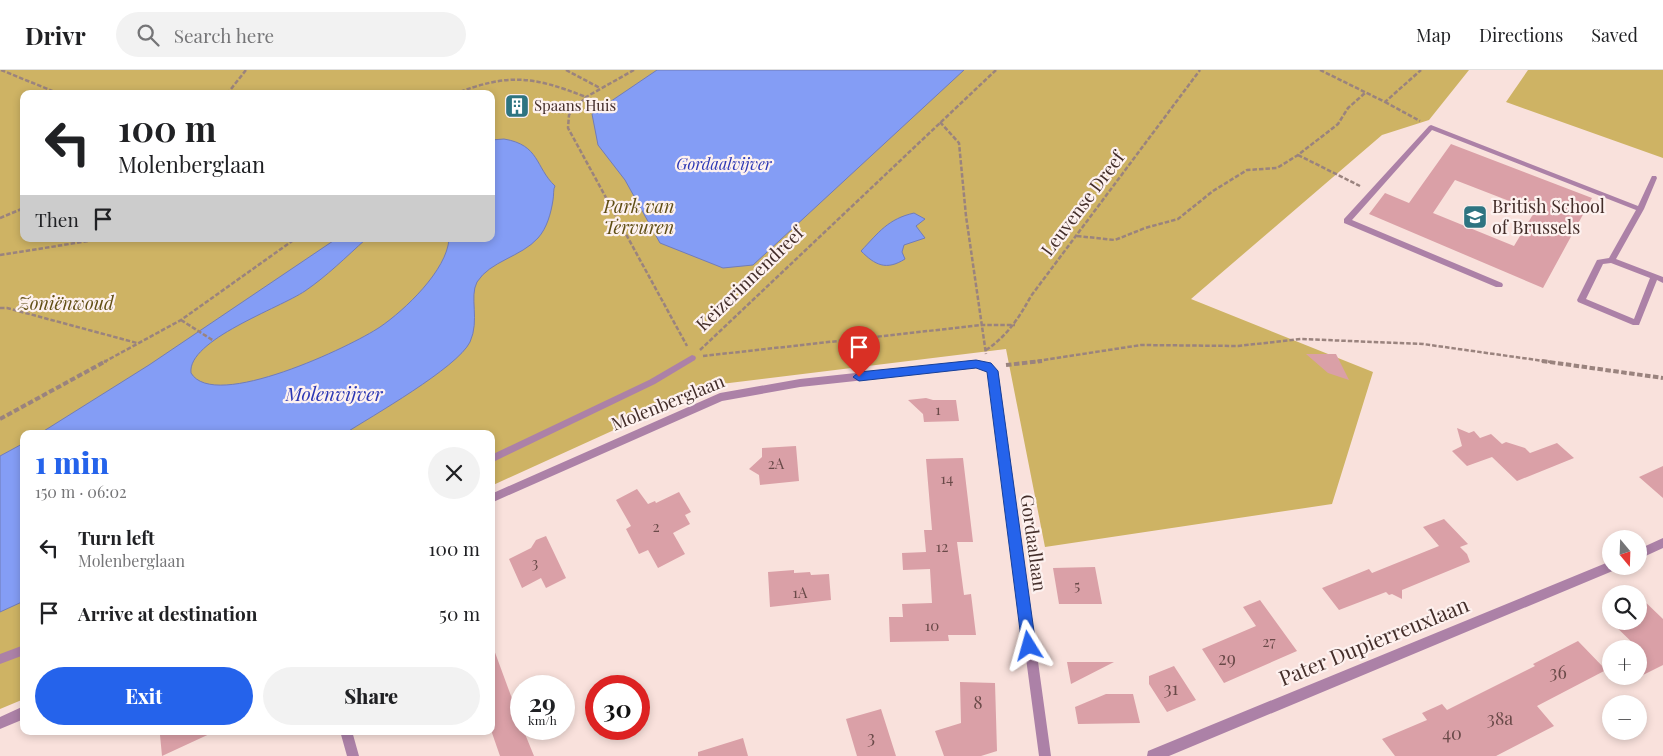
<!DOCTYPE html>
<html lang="en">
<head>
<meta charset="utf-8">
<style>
	:root { --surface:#fff; --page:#f2f2f2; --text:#202124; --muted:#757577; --line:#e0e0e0; --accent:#2563eb }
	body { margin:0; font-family:"Playfair Display",serif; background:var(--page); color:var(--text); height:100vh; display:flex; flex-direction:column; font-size:19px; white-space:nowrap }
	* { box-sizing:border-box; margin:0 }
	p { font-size:16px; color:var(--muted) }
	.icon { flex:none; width:28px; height:28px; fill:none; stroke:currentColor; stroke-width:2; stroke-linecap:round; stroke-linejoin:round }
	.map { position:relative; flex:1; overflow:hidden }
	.sheet { position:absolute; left:20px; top:360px; width:475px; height:305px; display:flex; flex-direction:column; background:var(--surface); border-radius:10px; box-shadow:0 2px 8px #0003 }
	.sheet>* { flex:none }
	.banner { position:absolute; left:20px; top:20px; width:475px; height:152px; border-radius:10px; box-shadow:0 2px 8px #0003; background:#fff; color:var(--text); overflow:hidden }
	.needle { width:32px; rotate:161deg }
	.tools { position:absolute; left:1602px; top:460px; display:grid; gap:10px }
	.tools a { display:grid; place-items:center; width:45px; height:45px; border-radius:50%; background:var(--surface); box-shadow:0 2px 8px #0003; font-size:25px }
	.speed { position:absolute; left:510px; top:605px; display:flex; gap:10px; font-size:25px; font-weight:700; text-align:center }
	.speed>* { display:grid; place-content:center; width:65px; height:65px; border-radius:50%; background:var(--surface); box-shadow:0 2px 8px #0003; line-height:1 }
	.speed small { font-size:12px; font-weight:400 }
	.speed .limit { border:8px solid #d22; background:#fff; color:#111 }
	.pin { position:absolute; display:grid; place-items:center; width:42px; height:42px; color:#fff; margin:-51px -21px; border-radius:50% 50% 50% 0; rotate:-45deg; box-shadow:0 0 5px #0007 }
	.pin .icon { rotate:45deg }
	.me { position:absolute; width:55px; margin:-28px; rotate:352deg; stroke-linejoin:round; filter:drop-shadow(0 0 4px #0008) }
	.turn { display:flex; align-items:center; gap:18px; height:105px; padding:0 15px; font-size:22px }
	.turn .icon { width:65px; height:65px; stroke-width:2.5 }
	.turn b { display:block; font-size:35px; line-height:42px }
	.then { display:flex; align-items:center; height:48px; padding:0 15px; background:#0003; gap:10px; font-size:19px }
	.round { display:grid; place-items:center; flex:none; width:52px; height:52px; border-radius:26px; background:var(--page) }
	.summary { display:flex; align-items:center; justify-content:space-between; height:85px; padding:0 15px }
	h1 { font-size:30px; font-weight:800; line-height:38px; color:var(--accent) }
	.button { display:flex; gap:10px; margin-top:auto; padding:10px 15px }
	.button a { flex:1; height:58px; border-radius:30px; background:var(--accent); color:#fff; font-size:20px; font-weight:800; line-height:58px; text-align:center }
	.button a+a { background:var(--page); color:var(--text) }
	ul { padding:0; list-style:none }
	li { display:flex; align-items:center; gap:15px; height:65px; padding:0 15px }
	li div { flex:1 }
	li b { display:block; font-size:19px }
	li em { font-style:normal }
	header { display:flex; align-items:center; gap:30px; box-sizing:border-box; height:70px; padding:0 25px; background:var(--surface); border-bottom:1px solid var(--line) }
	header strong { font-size:24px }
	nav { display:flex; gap:28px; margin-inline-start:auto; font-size:18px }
	.search { width:350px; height:45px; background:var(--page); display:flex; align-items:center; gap:12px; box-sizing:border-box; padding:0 18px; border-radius:28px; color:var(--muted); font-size:19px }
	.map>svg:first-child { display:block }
	.green { fill:#ceb364; fill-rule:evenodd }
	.water { fill:#849df5; stroke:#717cb8 }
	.building { fill:#daa0a7; fill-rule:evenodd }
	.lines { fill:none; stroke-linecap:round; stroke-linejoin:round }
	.path-far1 { stroke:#9a837e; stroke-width:2.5; stroke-dasharray:4.5 2; stroke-linecap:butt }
	.path { stroke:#9a837e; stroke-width:4; stroke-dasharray:5.5 2.5; stroke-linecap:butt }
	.lane { fill:#ac81a7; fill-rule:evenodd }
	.street { fill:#ac81a7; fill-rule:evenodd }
	.route { fill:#2563eb; stroke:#184099 }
	.labels { text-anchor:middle; stroke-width:4.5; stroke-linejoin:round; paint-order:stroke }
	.far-poi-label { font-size:15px; fill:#442e2a; stroke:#fdf1ef; text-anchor:start }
	.number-label { font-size:15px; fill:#6a4a49 }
	.far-water-label { font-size:16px; font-style:italic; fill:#2c37b4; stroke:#fdf1ef }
	.street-label { font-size:18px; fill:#442e2a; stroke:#fdf1ef }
	.park-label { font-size:18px; font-style:italic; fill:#604e14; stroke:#fdf1ef }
	.poi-label { font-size:18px; fill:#442e2a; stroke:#fdf1ef; text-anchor:start }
	.near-number-label { font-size:18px; fill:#6a4a49 }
	.water-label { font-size:19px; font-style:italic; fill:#2c37b4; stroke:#fdf1ef }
	.near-street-label { font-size:21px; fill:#442e2a; stroke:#fdf1ef }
</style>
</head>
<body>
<header>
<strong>Drivr</strong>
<div class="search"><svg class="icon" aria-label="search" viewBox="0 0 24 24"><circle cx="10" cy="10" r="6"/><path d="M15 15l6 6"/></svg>Search here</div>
<nav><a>Map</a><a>Directions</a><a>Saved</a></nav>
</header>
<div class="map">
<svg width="1663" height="686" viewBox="0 0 1663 686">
	<rect width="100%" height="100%" fill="#f9e1dc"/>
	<path class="green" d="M0,0H1469L1429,50L1382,65L1191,229L1373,302L1332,434L1045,477L1006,279L713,315L491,416V364H24V629L0,639ZM24,24H491V169H24Z
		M1528,0H1663V88L1506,32Z"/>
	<path class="water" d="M657,0H964L753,195L723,198L660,173L625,110L598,75L592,44Z
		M504,69C540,75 535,97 555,116C553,119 554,125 553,130C551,143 547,158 538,168C521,187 490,191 477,212C469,227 480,250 470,272C457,298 372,346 344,364H39L149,295L336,169H366C346,187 327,206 305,221C280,238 187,270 191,303C214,342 352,276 380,257C405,240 447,200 449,169H491V70Z
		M914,143L925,149L916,156L925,168L904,175L902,182L905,189C886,201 875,195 861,181C879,162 888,149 914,143Z
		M24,373V531L0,542V386Z"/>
	<path class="building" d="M1451,74L1592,128L1543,218L1369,144L1385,123L1409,133ZM1455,110L1535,141L1514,176L1433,143Z
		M1306,284H1336L1349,310L1328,303Z
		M926,328L933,330H956L959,351L924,352L923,344L908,330Z
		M1457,358L1469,363L1474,361L1480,368L1491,364L1502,374L1506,372L1525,378L1530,383L1557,373L1574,388L1517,411L1492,387L1467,396L1452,381L1462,376Z
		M796,376L799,411L760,415L759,405L749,399L762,387V378Z
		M963,388L973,472H957L964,525L971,524L976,565H948L949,571L890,572L889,547H903L902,534L932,533L930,499L903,500L902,483L926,482L924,460H932L926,389Z
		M1663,396V428L1639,407Z
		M637,419L648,434L655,431L656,433L679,422L691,442L685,445L690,454L673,463L685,484L658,498L648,480L639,484L626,459L631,456L616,430Z
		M1444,449L1468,474L1460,477L1467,484L1470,492L1402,520V529L1392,524L1389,525L1386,522L1339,540L1322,518L1369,499L1372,503L1439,476L1423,457Z
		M546,466L566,508L546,518L541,508L522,518L509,489L531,478L536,470Z
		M1095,497L1102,534H1059L1053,498Z
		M794,500V503L810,502L811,505L829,504L831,530L770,537L768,502Z
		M1639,526L1663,549V595L1639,607V579L1610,551H1639Z
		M1260,530L1297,581L1224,613L1202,579L1256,556L1243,537Z
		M1578,571L1606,600L1537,636L1554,656L1496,686H1395L1382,669L1427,650L1422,643L1442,634L1447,640L1535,596L1533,594Z
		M493,577L521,653V659H523L534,686H500L491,660V578Z
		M1067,592H1114L1071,614Z
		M1174,596L1196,630L1167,642L1149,614V606Z
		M960,612L995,613L997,681L981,686H944L935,661L961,653Z
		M1106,624H1133L1140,653L1078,654L1075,637Z
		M881,639L896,686H857L846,649Z
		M168,661H216L162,686L160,665Z
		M743,668L748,686H698V682Z"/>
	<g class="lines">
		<path class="path-far1" d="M1,0L60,24
			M566,0L600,18
			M634,0L586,27L569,45L568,58L687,276
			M1320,0L1385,32L1421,0
			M227,24L246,0
			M454,24C509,3 532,6 586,27
			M1385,32L1420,51
			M940,52L959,73L966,146L986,284
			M1298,85L1360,116
			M0,148L24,138
			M1077,166L1115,170L1145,158L1178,149L1213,121L1247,100L1277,98L1298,85L1338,54L1348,38L1365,23
			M0,185L101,169
			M0,238H7L137,273
			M181,250L214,271
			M700,280L996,0
			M986,280C1007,266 1019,248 1031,226L1200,0
			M703,286L982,255H1015
			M104,292L181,250L295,169
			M1031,292L1141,275L1238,276L1301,269L1423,274L1551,292"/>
		<path class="path" d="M1542,291L1663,308
			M1006,295L1042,291
			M0,349L106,291"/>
		<path class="lane" d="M1431,55L1638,136L1651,108L1652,106H1656L1657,108L1644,139L1616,189L1663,207V213L1657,210L1639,255H1633L1578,232L1577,230L1597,190L1609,188L1636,140L1432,60L1352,150L1502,213L1503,215L1502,217H1496L1344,153V149L1429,56ZM1611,193L1650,208L1634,249L1586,229L1603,194Z
			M692,285L695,286L696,288L695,290L655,314L491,393V385L649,310Z
			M24,575V585L0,594V584Z"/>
		<path class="street" d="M976,290L990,293L998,301L1051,686H1039L988,303L984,299L976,298L800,317L722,331L491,433V424L720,323L800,309Z
			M1663,468V478L1639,489V479Z
			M1611,491V496H1617L1615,500L1169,686H1147L1148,681Z
			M24,636V649L0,659V647Z
			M340,661H352L359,686H347Z"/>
	</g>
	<path class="route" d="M976,290L991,293L998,301L1036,576L1034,580L1029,582L1024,580L1022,576L987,302L976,298L859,311L853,307L859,302Z"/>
	<defs>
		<symbol id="building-square" viewBox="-11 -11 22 22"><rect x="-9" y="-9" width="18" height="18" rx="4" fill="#2e7481" stroke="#fdf1ef"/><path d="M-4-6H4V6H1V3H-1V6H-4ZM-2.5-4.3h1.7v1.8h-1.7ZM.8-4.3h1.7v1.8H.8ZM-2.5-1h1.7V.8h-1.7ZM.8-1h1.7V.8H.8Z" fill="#fff"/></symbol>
		<symbol id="school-square" viewBox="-11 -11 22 22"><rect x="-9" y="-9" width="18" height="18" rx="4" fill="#2e7481" stroke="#fdf1ef"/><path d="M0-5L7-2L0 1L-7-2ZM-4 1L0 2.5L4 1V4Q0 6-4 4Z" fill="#fff"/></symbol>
	</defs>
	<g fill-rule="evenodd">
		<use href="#building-square" x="503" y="22" width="28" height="28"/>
		<use href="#school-square" x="1461" y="133" width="28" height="28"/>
	</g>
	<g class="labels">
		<g class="far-poi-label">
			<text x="534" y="41">Spaans Huis</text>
		</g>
		<g class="number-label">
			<text x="938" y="345">1</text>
			<text x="776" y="399">2A</text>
			<text x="947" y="414">14</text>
			<text x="656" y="462">2</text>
			<text x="942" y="482">12</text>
			<text x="535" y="498">3</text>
			<text x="1077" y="521">5</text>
			<text x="800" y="528">1A</text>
			<text x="932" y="561">10</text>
			<text x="1269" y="577">27</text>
		</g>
		<g class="far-water-label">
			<text x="724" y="100">Gordaalvijver</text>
		</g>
		<g class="street-label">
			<text transform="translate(1083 134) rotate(-53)" y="6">Leuvense Dreef</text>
			<text transform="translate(750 209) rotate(-44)" y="6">Keizerinnendreef</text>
			<text transform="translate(668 333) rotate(-22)" y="6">Molenberglaan</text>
			<text transform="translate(1033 473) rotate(82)" y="6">Gordaallaan</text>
		</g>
		<g class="park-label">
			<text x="639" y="143">Park van<tspan x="639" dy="21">Tervuren</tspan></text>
			<text x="66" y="240">Zoniënwoud</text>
		</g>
		<g class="poi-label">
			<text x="1492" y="143">British School<tspan x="1492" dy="21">of Brussels</tspan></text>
		</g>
		<g class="near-number-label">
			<text x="1227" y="595">29</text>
			<text x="1558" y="609">36</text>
			<text x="1171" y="625">31</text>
			<text x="978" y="639">8</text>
			<text x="1500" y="655">38a</text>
			<text x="1452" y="670">40</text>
			<text x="871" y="674">3</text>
		</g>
		<g class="water-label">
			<text x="334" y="331">Molenvijver</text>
		</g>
		<g class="near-street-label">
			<text transform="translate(1374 572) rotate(-22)" y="7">Pater Dupierreuxlaan</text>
		</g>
	</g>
</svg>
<div class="tools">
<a><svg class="needle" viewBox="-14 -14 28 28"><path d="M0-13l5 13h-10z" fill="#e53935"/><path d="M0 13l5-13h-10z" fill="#757577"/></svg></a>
<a><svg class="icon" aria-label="search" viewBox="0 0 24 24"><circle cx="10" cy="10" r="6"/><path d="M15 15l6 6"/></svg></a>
<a>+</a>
<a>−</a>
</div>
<div class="speed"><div>29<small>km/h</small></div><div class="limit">30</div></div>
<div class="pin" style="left:859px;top:307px;background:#d93025"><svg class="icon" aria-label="arrive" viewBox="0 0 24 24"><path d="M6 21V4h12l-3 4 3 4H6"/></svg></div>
<svg class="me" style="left:1029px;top:576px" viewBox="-20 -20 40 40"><path d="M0-17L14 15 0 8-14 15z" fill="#2563eb" stroke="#fff" stroke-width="4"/></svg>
<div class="banner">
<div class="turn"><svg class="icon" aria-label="left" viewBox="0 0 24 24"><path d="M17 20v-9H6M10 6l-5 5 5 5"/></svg><div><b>100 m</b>Molenberglaan</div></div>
<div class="then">Then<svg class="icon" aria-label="arrive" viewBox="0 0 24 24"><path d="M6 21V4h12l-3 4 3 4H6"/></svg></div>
</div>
<section class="sheet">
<div class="summary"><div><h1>1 min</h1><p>150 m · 06:02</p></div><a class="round"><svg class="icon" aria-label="close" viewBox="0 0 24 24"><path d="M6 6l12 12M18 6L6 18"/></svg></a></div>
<ul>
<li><svg class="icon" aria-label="left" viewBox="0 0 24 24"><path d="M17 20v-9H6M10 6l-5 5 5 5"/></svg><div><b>Turn left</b><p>Molenberglaan</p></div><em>100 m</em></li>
<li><svg class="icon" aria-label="arrive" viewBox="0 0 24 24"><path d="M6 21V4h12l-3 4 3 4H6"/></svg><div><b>Arrive at destination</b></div><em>50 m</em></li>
</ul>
<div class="button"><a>Exit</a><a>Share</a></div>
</section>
</div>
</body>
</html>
